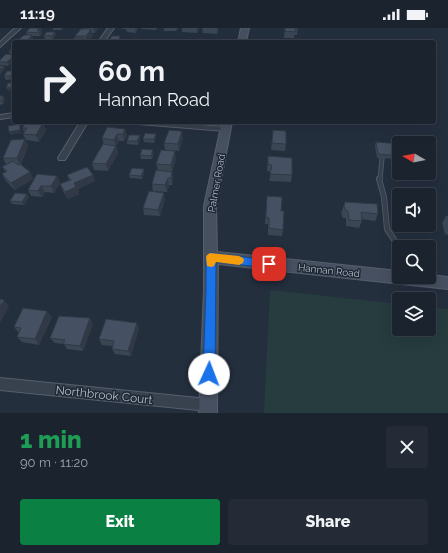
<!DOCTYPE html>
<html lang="en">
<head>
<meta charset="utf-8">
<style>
	:root { --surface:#1b232e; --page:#242b36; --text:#f1f3f6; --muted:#a0a4aa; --line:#39404a; --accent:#0b8043 }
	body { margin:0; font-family:Raleway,sans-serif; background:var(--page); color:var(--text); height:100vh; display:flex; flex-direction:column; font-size:15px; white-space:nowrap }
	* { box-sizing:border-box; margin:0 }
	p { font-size:13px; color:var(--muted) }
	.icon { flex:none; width:22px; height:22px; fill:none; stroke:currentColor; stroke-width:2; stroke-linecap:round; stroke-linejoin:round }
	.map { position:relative; height:385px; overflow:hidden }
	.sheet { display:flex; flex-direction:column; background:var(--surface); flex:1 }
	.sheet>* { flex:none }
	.banner { position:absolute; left:12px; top:12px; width:424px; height:84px; border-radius:4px; box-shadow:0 4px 16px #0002,0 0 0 1px var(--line); background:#1b232e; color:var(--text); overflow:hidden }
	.needle { width:26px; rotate:279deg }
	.fabs { position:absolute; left:392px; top:108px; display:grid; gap:8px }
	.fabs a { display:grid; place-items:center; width:44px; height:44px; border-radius:4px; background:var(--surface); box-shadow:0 4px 16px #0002,0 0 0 1px var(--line); font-size:20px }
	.pin { position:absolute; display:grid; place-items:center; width:34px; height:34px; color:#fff; margin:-17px; border-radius:8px; box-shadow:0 2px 6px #0006 }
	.me { position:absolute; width:44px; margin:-22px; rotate:2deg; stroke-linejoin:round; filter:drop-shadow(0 0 3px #0008) }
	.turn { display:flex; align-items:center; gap:14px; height:84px; padding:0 20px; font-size:18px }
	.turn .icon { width:52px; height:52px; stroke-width:2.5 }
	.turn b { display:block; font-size:28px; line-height:34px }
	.round { display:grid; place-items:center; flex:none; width:42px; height:42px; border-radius:4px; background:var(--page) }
	.overview { display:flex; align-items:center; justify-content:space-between; height:68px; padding:0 20px }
	h1 { font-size:24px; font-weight:800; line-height:30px; color:#1e9e55 }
	.button { display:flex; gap:8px; margin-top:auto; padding:8px 20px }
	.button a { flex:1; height:46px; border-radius:4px; background:var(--accent); color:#fff; font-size:16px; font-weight:800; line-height:46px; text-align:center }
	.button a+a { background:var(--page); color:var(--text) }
	.status { display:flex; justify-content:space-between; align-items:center; height:28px; padding:0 20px; background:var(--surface); direction:ltr }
	.status svg { height:11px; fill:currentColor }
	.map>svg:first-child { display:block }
	.green { fill:#263c3f }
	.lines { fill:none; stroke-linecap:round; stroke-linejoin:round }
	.lane-far1-casing { stroke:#565f6c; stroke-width:5 }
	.lane-casing { stroke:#565f6c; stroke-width:6 }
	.street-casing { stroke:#565f6c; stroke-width:2 }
	.secondary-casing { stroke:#565f6c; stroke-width:2 }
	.lane-far1 { stroke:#38414e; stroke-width:3.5 }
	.lane { stroke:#38414e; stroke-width:4.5 }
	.street { fill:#38414e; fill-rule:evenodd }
	.secondary { fill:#465061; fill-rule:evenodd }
	.wall { fill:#3b4654 }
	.shaded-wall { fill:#303945 }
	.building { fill:#455162; stroke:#303945 }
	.route { fill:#1a73e8; stroke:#114b97 }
	.slow { fill:#f59e0b }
	.labels { text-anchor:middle; stroke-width:3; stroke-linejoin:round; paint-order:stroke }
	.street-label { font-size:10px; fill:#b4bcc9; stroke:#1d2633 }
	.near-street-label { font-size:12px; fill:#b4bcc9; stroke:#1d2633 }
</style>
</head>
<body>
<div class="status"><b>11:19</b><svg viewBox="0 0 49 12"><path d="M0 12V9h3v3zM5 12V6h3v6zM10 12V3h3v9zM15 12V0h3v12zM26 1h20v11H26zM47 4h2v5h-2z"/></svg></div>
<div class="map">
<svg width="448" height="385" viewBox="0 0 448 385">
	<rect width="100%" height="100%" fill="#242f3e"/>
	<path class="green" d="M270,262L399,276V301H429V279L448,281V385H264Z"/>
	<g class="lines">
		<defs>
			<path id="lane-far1" d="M380,152L382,130"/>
			<path id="lane" d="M379,151L384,169L387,201L399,219"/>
			<path id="street" d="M15,0H21L0,19V14Z
				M108,0H114L104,14H98Z
				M14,85V89L0,91V87Z
				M80,94H88L65,132H59L58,130Z
				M134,94H165L225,99L229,101L225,103L138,96Z
				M0,350L208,371L212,373L214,377L212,381L208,383L0,362Z"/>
			<path id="secondary" d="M241,0H249L246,14H238Z
				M222,94H232L216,178L217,224L399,243V249H429V247L448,249V261L218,236L217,385H199L204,261V178Z"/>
		</defs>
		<use href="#lane-far1" class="lane-far1-casing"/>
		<use href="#lane" class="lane-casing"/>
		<use href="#street" class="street-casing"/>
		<use href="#secondary" class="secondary-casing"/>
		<use href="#lane-far1" class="lane-far1"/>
		<use href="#lane" class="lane"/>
		<use href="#street" class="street"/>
		<use href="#secondary" class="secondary"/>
	</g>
	<path class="wall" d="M53,0H63L61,2H53Z
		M84,0H98L95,5H92L93,8L88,14H70L76,10L75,8L85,1Z
		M122,0H138L136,5L127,4L126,1H122Z
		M141,0H157L156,2L142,1Z
		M164,0H178L176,3H164Z
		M182,0H199V1L197,5L182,4Z
		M202,0H218V2L217,6L203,5Z
		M285,0H298L297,7H294V10H284Z
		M42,2L41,3L42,6L40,8H32L33,11L30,14H17V13L27,7L26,4Z
		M55,4L56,7L53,11H45L44,7Z
		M14,18V27L10,26L9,23Z
		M14,27V32L9,38L0,37V32Z
		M14,43V51L6,52L4,48Z
		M0,68L5,71L3,76L0,77Z
		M43,95L46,102L39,114L26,112L23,106L24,104L22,100Z
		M125,101L127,108L124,113H119L116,118L118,125L108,143L94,142L92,135L104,117L102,110Z
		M273,102L286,116L285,123L271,122Z
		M156,106V109L154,115L144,114L143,111Z
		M183,110L179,123L165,122L164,115Z
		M140,111L138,117L127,116V113Z
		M376,114L399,116V131L377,130L375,118Z
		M28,118L21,136L30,144L33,151L15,162L6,153L2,146L6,144L2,139L6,136L3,130Z
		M154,125L152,131H141L140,127Z
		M268,128L292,147L291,154L269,153L271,144L267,143Z
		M176,130L172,144L173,151L172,157H169L167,164L153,163L152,156L158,142L156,136Z
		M144,141V144L142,151L130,150L129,147Z
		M67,147L95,153L78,161L79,166L68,171L63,163L60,156L69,152Z
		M57,148L60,155L54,165L45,164L42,169L31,168L28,162Z
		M27,166L29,169L24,177L12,176L10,173Z
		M267,168L281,183L283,202L282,208L268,207V196H265Z
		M165,171L160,188L144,187L143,180Z
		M345,174L378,186L375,193L362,191V193L359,200L346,198V190H343L341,185Z
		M446,188H448V207L445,206L442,195Z
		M52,289L39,317L22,314L17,309L19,305L14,299Z
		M93,296L83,323L67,321L64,316L55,315L50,310Z
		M139,300L131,328L115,326L112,321L113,318L102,317L99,311Z"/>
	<path class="shaded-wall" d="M39,0H41L42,2L39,5L37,3Z
		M93,0H98L95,5Z
		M135,0H138L136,5Z
		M197,0H199L197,5Z
		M217,0H218L217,6Z
		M91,1L93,8L88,14H87L86,8Z
		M41,3L42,6L40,8L39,5Z
		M55,4L56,7L53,11L52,8Z
		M32,7L33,11L30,14H26Z
		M83,10L84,14H81Z
		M14,28V32L9,38L7,34Z
		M4,38L5,41L0,47V42Z
		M14,59V63H8L6,60Z
		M3,68L5,71L3,76L2,73Z
		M43,95L46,102L39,114L36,107Z
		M20,96L21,99L22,105L10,107L9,104Z
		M125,101L127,108L124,113L123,106Z
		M182,103L183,110L179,123L178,116Z
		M117,106L119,113L116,118L114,112Z
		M156,106V109L154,115V111Z
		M140,107V111L138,117L137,113Z
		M25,111L28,118L20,137L17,130Z
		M116,118L118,125L108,143L106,136Z
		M153,122L154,125L152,131L151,128Z
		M175,123L176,130L172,144L171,137Z
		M144,141V144L142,151L141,148Z
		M30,144L33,151L15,162L11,155Z
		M172,144L173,151L172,157L171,150Z
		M93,147L95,153L78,161L79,166L68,171L65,164L74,155Z
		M57,148L60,155L54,165L51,158Z
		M168,150L169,157L167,164L165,157Z
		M41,158L45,164L42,169L38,163Z
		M164,165L165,171L160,188L158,182Z
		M27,166L29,169L24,177L22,174Z
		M4,272L9,278L0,295V279Z
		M47,283L52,289L39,317L35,311Z
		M90,290L93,296L83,323L80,318Z
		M137,295L139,300L131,328L128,323Z"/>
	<path class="building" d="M30,0H39L37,3H41L39,5L26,4Z
		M285,0H298V1H295V4L285,3Z
		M81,1H91L86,8H75Z
		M47,4H55L52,8L44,7Z
		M24,7H32L26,14L17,13Z
		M112,8H120L119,11H126L124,14H108Z
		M74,10H83L81,14H70Z
		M131,11H139L138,14H144H130Z
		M292,11H301V14H283V13H292Z
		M41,12L49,13L48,14H39Z
		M14,18V23H9Z
		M6,26L14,27V28L7,34H0V32Z
		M0,38H4L0,42Z
		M7,43H14V48H4Z
		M8,55H14V59L6,60Z
		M0,68H3L2,73H0Z
		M26,94L43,95L36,107L23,106L27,100H22Z
		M20,96V102L9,104L8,98Z
		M107,99L125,101L123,106H117L114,112L102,110Z
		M169,102L182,103L178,116L164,115Z
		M273,102L286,103V116L272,115Z
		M145,105L156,106L154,111H143Z
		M129,107H140L137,113H127Z
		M25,111L17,130H3L11,112Z
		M376,114L399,116V128L378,126Z
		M103,116L116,118L106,136L92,135Z
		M142,121L153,122L151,128L140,127Z
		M161,122L175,123L171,137L156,136Z
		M268,128L292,130V147L270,146L272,137L268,136Z
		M13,133L18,137L20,136L30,144L11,155L2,146L7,143L2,139Z
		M87,139L93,147L74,155L76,159L65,164L60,156L71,152L67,147Z
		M132,140L144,141L141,148L129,147Z
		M156,142L172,144L171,150H168L165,157L152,156Z
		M37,146L57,148L51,158H41L38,163L28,162Z
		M149,163L164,165L158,182L143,180Z
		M15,165L27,166L22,174L10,173Z
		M267,168L282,169L281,183H284L283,202L269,200V190L266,189Z
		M345,174L377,176L378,186L361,184L362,193L349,192L348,183H346L344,178Z
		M0,271L4,272L0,279Z
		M23,280L47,283L35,311L17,309L21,300L14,299Z
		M59,288L90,290L80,318L63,316L65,312L50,310Z
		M106,291L137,295L128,323L112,321L114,313L99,311Z"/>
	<path class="route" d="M210,225L269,232L272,233L274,236L272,239L269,240L216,234L215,346L213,350L209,352L205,350L203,346L206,261V229L207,227Z"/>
	<path class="slow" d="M210,225L239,228L243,230L244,232L243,235L239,237L216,234L214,238L211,239L207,238L206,229L207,227Z"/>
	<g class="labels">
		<g class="street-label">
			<text transform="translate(216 155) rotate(-80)" y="4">Palmer Road</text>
			<text transform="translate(329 242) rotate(6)" y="4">Hannan Road</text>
		</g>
		<g class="near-street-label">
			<text transform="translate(104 367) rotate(6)" y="4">Northbrook Court</text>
		</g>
	</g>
</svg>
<div class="fabs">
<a><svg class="needle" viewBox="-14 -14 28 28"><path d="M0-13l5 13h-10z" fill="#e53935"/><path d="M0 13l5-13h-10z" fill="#a0a4aa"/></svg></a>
<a><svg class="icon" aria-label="sound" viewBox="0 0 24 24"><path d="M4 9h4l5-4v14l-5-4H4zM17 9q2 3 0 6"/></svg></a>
<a><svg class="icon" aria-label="search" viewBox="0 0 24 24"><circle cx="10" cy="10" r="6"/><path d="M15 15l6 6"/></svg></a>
<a><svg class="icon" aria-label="layers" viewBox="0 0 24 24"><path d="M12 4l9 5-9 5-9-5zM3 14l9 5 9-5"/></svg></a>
</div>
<div class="pin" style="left:269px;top:236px;background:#d93025"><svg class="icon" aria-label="arrive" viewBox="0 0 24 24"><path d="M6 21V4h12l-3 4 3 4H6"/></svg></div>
<svg class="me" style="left:209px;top:346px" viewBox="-20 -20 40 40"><circle r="19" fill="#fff"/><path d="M0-13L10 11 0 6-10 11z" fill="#1a73e8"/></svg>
<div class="banner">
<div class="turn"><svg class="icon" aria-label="right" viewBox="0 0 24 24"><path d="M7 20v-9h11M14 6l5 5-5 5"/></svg><div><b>60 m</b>Hannan Road</div></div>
</div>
</div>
<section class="sheet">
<div class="overview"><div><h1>1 min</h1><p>90 m · 11:20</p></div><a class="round"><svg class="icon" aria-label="close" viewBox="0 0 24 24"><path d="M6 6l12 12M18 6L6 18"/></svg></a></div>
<div class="button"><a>Exit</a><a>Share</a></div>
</section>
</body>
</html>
